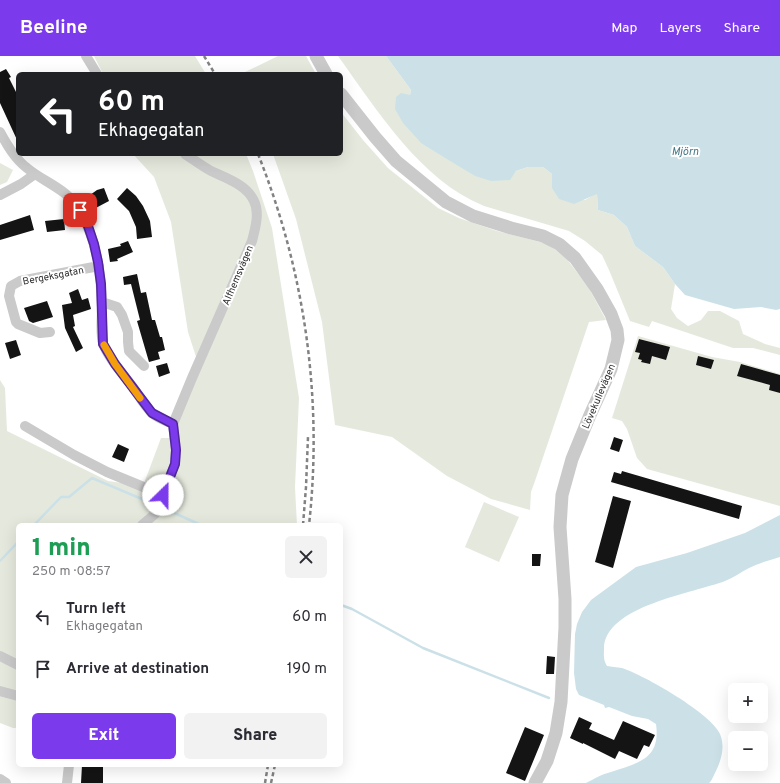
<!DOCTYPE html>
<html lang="en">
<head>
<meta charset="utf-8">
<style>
	:root { --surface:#fff; --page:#f2f2f3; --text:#2b2b33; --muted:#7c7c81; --accent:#7c3aed }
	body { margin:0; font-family:Overpass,sans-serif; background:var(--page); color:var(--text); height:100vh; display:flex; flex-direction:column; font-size:15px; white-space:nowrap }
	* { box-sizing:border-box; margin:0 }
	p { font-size:13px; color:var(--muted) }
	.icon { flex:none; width:22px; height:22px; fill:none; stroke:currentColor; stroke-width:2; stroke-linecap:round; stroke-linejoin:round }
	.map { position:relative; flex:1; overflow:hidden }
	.sheet { position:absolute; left:16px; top:467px; width:327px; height:244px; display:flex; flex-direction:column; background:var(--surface); border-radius:6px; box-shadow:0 4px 16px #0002 }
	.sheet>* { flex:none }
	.banner { position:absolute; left:16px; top:16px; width:327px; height:84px; border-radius:6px; box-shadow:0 4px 16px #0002; background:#202124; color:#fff; overflow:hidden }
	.fabs { position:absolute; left:728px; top:627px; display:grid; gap:8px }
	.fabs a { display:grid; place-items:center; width:40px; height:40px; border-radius:6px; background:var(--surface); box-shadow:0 4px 16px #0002; font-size:20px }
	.pin { position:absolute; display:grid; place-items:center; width:34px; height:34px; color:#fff; margin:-17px; border-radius:8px; box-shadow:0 2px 6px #0006 }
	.me { position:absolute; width:44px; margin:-22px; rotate:23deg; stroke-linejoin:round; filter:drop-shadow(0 0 3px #0008) }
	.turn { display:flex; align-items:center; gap:14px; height:84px; padding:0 16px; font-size:18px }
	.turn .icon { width:52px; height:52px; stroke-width:2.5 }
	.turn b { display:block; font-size:28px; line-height:34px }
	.round { display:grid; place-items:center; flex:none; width:42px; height:42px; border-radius:6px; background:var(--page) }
	.head { display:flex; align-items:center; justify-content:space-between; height:68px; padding:0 16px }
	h1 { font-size:24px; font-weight:800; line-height:30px; color:#1e9e55 }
	.primary-button { display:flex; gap:8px; margin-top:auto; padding:8px 16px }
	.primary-button a { flex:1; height:46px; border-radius:6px; background:var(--accent); color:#fff; font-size:16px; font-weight:800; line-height:46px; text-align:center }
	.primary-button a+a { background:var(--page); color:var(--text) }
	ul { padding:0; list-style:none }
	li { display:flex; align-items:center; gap:12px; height:52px; padding:0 16px }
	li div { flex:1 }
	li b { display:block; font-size:15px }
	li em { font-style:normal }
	header { display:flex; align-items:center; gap:24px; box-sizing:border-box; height:56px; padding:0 20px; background:var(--accent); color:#fff }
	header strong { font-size:19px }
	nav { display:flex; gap:22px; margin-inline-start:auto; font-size:14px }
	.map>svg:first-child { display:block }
	.green { fill:#e5e9dd }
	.water { fill:#cbe1e7 }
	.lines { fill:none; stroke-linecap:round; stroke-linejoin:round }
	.stream { stroke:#cbe1e7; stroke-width:2.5 }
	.building { fill:#141414 }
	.minor { stroke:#cacaca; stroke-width:10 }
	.tertiary { stroke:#cacaca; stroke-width:13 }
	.rail { stroke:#828282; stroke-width:2.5; stroke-dasharray:4 3; stroke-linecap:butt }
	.route-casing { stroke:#51269a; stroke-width:10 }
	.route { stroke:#7c3aed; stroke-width:7 }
	.slow { stroke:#f59e0b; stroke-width:7 }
	.labels { text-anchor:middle; stroke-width:4; stroke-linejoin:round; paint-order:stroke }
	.street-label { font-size:10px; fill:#2d2d2d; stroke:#fff }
	.water-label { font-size:11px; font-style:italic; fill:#457786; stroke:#fff }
</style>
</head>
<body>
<header>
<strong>Beeline</strong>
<nav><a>Map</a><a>Layers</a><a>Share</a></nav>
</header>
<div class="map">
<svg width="780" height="727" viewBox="0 0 780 727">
	<rect width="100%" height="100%" fill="#fff"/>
	<path class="green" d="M94,0H195L206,18H103Z
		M278,0H306L316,18H243L245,16Z
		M338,0H386L411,34L410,39L422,88L446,102L509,124L516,115L528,111H543L552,118V132L585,144L597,137L598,154L614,159L627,171L635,190L663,211L675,228L671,253L677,262L688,270L701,264L708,255H720L739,265L743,278L765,288L780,292V299L753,292H733L652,265L649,271L630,265L609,214L602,199L585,185L569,175L484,150C420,124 377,54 338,0Z
		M341,56L363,84L388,112L438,152L459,162L497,175L548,188L566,202L589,232L606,264L589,266L535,425L531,436L530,454L491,443L447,420L392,381L335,369L322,266L296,163L273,98H341Z
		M133,98H246L253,115L272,172L299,342L295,431L297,469H18V672H13L0,667V324L5,332L7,375L108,425L143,430L161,382H172L200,313L188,276L171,166L154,121Z
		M0,107L13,114L7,126L0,129Z
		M638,280L712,301L740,306L780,318V450L647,413L637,402L627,373L622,365L612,362Z
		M484,446L519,461L499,506L465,491Z"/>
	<path class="water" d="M386,0H780V253L776,254L761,251L734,253L685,239L675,228L663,211L635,190L627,171L614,159L598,154L597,138L574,148L559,143L552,132V118L543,111H528L516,115L510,124L491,125L475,120L422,88L403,67L395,53L396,41L401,37L410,39L411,34Z
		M780,459V501C770,504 759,507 749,512C741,516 733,522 725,525C694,537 604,550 604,593C604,599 603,604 607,610C611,611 617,611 622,612C644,619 712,658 720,678C727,695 718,711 711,725L709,727H586C594,723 602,718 611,716C638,707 661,703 656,668L648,663L632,660L609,651L605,652L604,649L579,639L576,633L574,617L575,578L577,568L582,556L591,544L636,511L687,497L745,477Z"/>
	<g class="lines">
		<path class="stream" d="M172,456L201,469
			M34,469L61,441H69L92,422L149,446
			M0,505L18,486
			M341,549L352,553L423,592L549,642"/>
	</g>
	<path class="building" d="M6,13L11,21L9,22L18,40V86L0,47V16Z
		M104,132L109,145L90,155L83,144L97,134Z
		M127,132L136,140L143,150L150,165L152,181L137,183L136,171L129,155L117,143Z
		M30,159L34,174L0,184V169Z
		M64,163L65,174L47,176L45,165Z
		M128,185L133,196L117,203L118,205L110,206L108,193L121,190L120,188Z
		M137,218L141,237L146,236L152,264H155L160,281H162L165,294L158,296L160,303L149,306L137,265L140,264L131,228L124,229L123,221Z
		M78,233L82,244L88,242L91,253L73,259L75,270L73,271L83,292L76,296L65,272L62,249L72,247L69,237Z
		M47,245L53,261L33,267L29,265L24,252Z
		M639,283L670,291L666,304L652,300L650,308L641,306L642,304L638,303L640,297L635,296Z
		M16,284L21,299L10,303L5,287Z
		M698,300L714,304L711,313L696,309Z
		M167,307L170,317L159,321L156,310Z
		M741,308L780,319V337L769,334L770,329L737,320Z
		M614,381L623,384L619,396L610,393Z
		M118,388L129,393L124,406L112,401Z
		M622,415L742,450L739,463L611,426L614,416L621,418Z
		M613,440L631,445L613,512L595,506Z
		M532,498H541L540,510H532Z
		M547,600L555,601L554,618H546Z
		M579,661L592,667L589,673L614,684L623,665L655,679L649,691L644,689L637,703L619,695L615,703L583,687V688L570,682Z
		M525,671L544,679L525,725L506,717Z
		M82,709H103V727H81Z"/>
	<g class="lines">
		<path class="minor" d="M86,0L97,18
			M0,76C7,89 15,103 27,112C45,127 68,133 80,155C97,185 101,217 102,251C102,263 100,276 103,287C107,301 124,319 132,330C138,338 144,350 152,357C157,362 166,365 173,368L176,394L175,408L155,458L142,469
			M0,139L21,128L35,118
			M102,246L117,251L122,259L128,276V286L129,295L144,310
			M50,276L40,277L18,268L16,266L9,240L11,230L20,225L99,210
			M173,368L192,322L252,185C255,173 260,157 254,145C247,129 226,122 211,115C202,110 194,104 185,98
			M25,370L74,399L107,416L163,439
			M0,600L18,609
			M0,635L18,640
			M0,723L6,727
			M67,727L69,709"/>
		<path class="tertiary" d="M316,0L326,18
			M341,38L375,81L396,105L446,146L473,160L511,172L543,180L559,188L575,202L597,233L611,258L617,274L618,284L611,313L590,359L572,403L562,439L560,471L565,543V571L561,646L556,677L547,705L535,727"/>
		<path class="rail" d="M204,0L215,18
			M258,98C305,216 323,343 309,469
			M303,469L306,431L308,381
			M265,727L268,709
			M271,727L275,709"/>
	</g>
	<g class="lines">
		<defs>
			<path id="route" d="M80,154L88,170L94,188L98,206L101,228L103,288L115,308L152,357L173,368L176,394L175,408L163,439"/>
		</defs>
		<use href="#route" class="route-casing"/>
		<use href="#route" class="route"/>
		<path class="slow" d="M104,289L115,308L140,342"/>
	</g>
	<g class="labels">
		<g class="street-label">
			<text transform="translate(53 219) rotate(-11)" y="4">Bergeksgatan</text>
			<text transform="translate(237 219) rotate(-67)" y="4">Alfhemsvägen</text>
			<text transform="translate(598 340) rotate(-67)" y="4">Lövekullevägen</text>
		</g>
		<g class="water-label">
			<text x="685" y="99">Mjörn</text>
		</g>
	</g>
</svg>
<div class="fabs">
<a>+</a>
<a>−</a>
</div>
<div class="pin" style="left:80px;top:154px;background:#d93025"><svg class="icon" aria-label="arrive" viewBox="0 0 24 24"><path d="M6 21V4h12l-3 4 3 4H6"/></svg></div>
<svg class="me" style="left:163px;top:439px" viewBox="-20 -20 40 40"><circle r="19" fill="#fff"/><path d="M0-13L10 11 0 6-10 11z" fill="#7c3aed"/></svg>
<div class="banner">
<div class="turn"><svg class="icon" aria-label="left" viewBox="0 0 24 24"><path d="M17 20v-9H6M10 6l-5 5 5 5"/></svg><div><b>60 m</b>Ekhagegatan</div></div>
</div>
<section class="sheet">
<div class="head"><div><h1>1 min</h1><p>250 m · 08:57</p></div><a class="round"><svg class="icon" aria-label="close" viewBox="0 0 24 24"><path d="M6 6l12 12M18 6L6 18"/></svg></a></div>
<ul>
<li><svg class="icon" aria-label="left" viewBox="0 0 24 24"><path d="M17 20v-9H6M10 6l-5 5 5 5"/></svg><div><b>Turn left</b><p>Ekhagegatan</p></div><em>60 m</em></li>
<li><svg class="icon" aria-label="arrive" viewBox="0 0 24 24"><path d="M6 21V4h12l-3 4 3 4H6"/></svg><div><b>Arrive at destination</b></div><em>190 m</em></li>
</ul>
<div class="primary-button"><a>Exit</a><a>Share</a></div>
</section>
</div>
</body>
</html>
